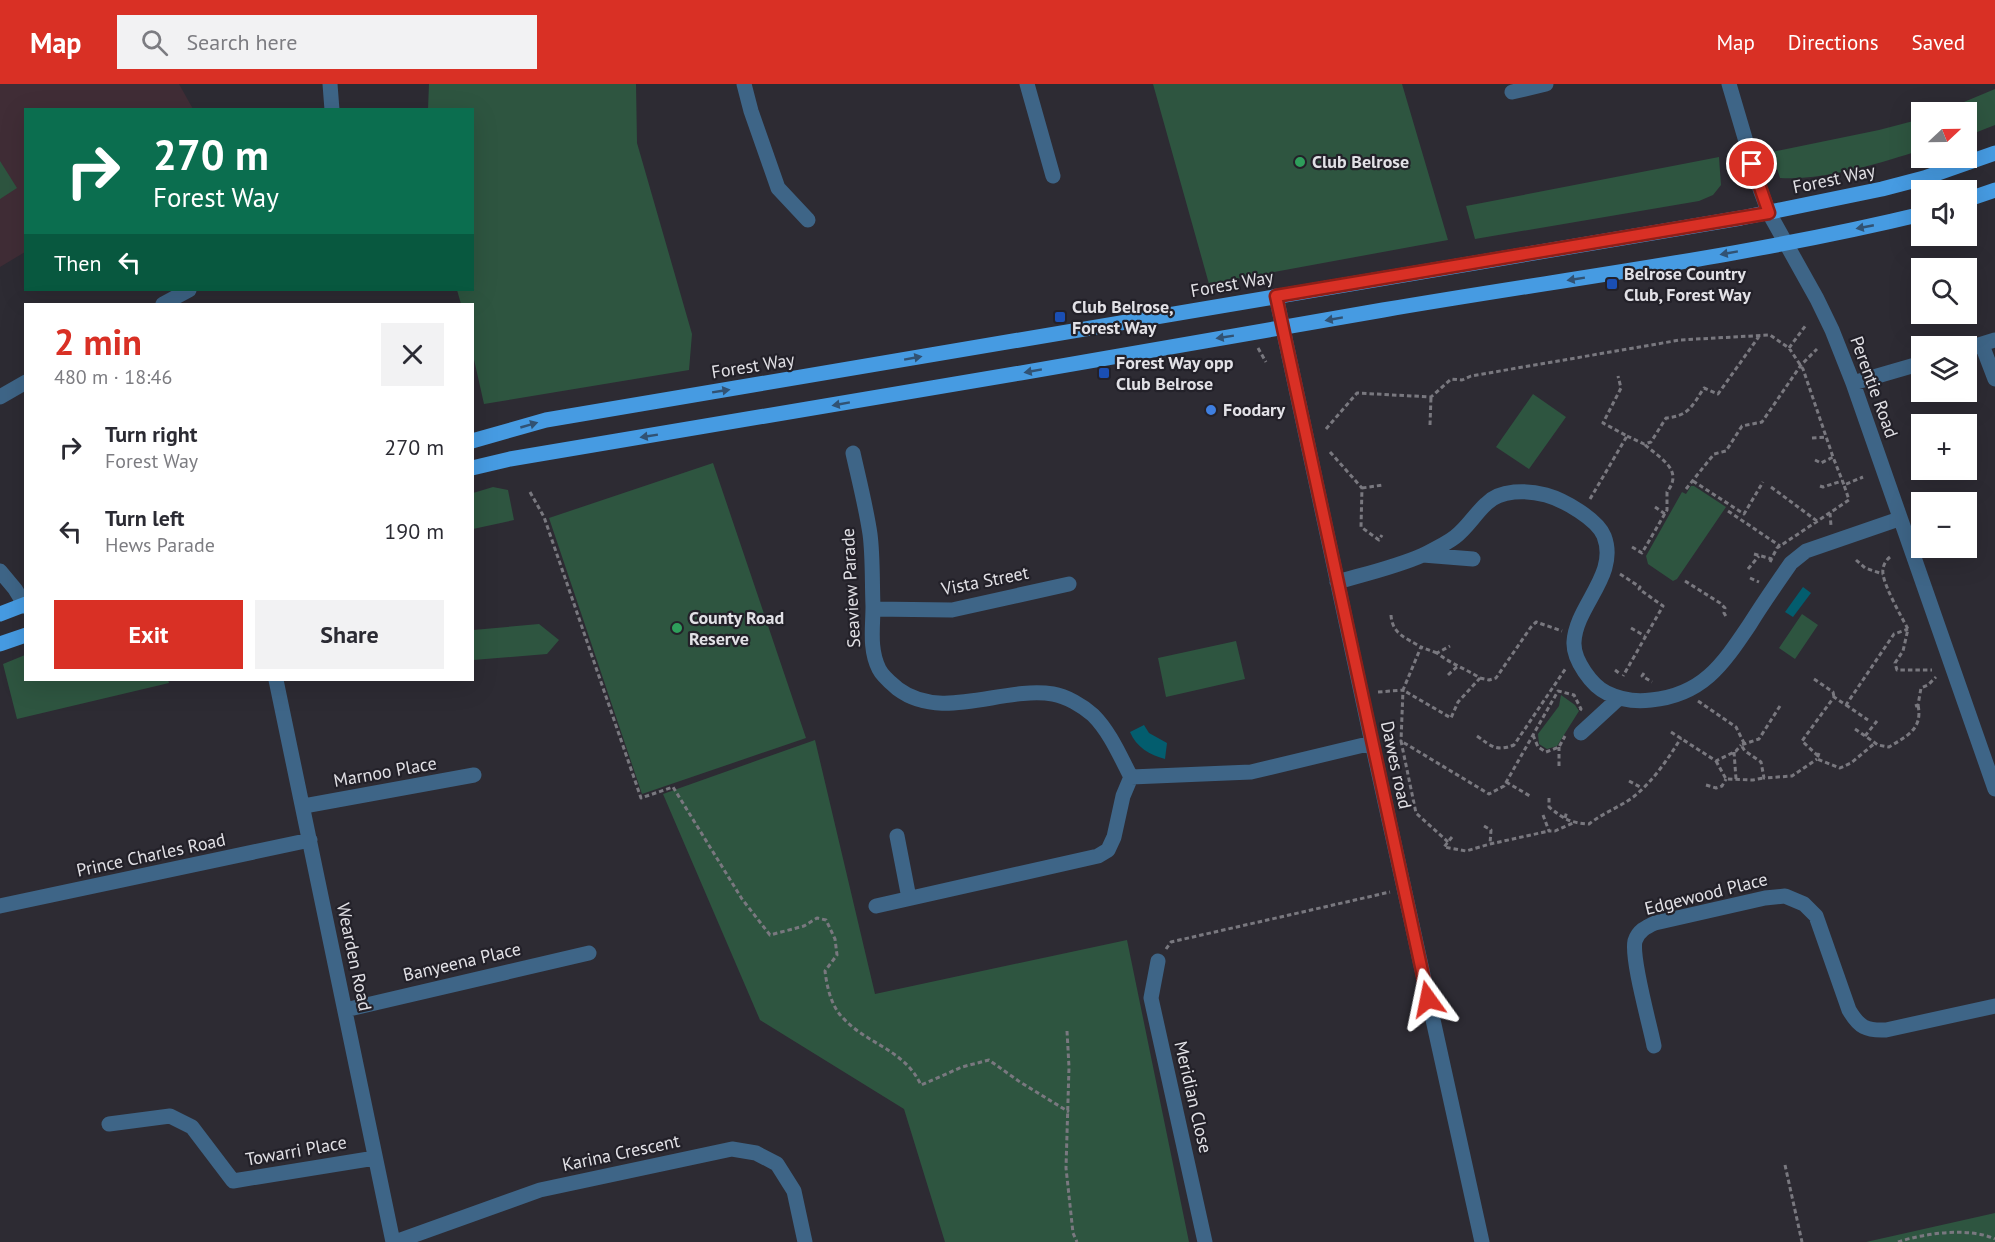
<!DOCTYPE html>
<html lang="en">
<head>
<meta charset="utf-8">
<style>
	:root { --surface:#fff; --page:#f2f2f3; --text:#2b2b33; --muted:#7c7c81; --accent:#d93025 }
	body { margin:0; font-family:"PT Sans",sans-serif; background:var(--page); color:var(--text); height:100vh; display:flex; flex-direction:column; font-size:22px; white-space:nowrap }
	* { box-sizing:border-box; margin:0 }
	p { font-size:20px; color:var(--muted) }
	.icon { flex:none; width:33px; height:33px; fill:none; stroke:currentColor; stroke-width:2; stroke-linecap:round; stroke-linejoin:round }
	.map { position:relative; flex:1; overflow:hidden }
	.details { position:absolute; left:24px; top:219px; width:450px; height:378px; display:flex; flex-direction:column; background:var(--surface); border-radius:0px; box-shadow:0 6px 24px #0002 }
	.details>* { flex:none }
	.banner { position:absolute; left:24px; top:24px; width:450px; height:183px; border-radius:0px; box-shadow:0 6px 24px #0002; background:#0b6e4f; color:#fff; overflow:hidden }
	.needle { width:39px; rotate:68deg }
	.tools { position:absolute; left:1911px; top:18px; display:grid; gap:12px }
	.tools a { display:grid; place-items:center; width:66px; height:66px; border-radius:0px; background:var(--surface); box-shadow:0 6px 24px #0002; font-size:30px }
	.pin { position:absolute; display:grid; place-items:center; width:51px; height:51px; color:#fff; margin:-26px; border:3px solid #fff; border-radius:50%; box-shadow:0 2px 6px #0007 }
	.me { position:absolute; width:66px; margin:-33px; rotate:348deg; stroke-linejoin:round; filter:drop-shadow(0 0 4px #0008) }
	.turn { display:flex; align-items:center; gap:21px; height:126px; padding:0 30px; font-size:27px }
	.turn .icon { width:78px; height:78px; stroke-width:2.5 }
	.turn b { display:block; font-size:42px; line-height:51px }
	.then { display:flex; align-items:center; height:57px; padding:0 30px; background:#0003; gap:12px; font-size:22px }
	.round { display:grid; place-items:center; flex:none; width:63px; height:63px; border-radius:0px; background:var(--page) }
	.headline { display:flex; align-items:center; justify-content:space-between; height:102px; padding:0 30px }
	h1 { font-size:36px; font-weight:800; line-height:45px; color:var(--accent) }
	.button { display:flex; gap:12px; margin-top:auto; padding:12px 30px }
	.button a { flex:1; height:69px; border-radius:0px; background:var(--accent); color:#fff; font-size:24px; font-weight:800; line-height:69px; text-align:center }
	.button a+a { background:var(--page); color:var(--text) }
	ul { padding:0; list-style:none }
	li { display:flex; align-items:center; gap:18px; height:84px; padding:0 30px }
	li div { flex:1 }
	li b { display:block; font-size:22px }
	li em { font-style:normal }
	header { display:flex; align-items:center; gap:36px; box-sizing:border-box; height:84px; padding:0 30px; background:var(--accent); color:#fff }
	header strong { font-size:28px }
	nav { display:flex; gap:33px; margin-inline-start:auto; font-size:21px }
	.search { width:420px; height:54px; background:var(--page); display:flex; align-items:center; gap:15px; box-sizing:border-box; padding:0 21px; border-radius:0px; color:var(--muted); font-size:22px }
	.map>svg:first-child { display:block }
	.education { fill:#402d36 }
	.green { fill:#2e5540 }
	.water { fill:#035d6e }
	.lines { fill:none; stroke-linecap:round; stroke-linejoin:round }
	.path { stroke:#79787f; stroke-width:3; stroke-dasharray:4.5 3; stroke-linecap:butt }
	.minor { stroke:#3e6587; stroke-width:15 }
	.major { stroke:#469be2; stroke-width:15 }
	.oneway { fill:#315273 }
	.route-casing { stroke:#8d1f18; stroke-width:15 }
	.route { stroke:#d93025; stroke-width:10 }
	.leisure-dot { fill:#2e9e5b; stroke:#232129; stroke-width:2 }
	.transit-dot { fill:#1a4fb4; stroke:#232129; stroke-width:2 }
	.shop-dot { fill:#3f7fe0; stroke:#232129; stroke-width:2 }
	.labels { text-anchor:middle; stroke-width:4.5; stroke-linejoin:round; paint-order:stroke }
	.poi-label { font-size:18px; font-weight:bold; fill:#e2e1e6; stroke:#232129; text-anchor:start }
	.street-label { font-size:18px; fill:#e2e1e6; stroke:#232129 }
</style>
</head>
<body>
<header>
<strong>Map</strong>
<div class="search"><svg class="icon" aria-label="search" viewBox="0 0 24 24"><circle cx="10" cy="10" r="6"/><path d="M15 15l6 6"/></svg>Search here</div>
<nav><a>Map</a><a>Directions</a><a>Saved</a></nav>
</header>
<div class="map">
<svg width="1995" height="1158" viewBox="0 0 1995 1158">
	<rect width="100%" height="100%" fill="#2d2b33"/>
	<path class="education" d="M0,0H179L193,25L26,26L25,168L0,183Z"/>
	<path class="green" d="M429,0H636L637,59L692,250L689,286L484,320L473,271L472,220H461L457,206H472V26L428,25Z
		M1153,0H1402L1448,156L1209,200Z
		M1995,5V41L1967,52L1966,28H1940Z
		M1921,35V66C1881,79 1822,97 1780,94L1772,68L1879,46Z
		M1719,73L1721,101L1713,111L1699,117L1475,155L1466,122Z
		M0,77L17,104L0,115Z
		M1533,310L1566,333L1529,385L1496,363Z
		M713,379L806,654L642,710L549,434Z
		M1691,402H1694L1726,423L1677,495L1673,497L1648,480L1646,472L1682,408L1686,410Z
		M493,403L508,406L514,436L473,445V409Z
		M1802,530L1818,541L1795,575L1779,564Z
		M539,540L559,556L547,570L473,576V546Z
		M1236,557L1245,595L1166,613L1158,574Z
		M25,571L26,596H168L169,599L17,635L3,580Z
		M1561,611L1575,621L1579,627L1557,662L1547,665L1539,660L1538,650L1559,622Z
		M815,656L875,910L1127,856L1189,1158H945L904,1025L760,936L663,710Z
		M1995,1129V1158H1866Z"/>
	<path class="water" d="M1803,503L1811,509L1793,533L1785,528Z
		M1144,641L1149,649L1167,659L1165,675C1150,671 1136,663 1130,648Z"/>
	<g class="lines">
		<path class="path" d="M1258,264L1266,278
			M1789,264L1806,241
			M1430,341L1431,313
			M1326,345L1357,309L1431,313L1451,295L1462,296L1471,292L1680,256L1770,251L1789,264L1803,285L1833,373
			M1627,352L1644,360L1651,358L1666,334C1689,332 1692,322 1704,304L1718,310L1760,251
			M1812,354L1827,353
			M1330,368L1362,404L1361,443L1379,456L1382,451
			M1815,376L1821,379L1833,373L1844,401L1863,393
			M1693,397L1744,430L1763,398
			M1820,402L1823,403L1842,397
			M1771,403L1817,437
			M1362,404L1383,401
			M1686,405L1714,370L1726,367L1742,342L1762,338L1801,281L1817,265
			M530,408L544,433L641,714L673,703L742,815L770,851L804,842L817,834L826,836L835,855L837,871L825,887C827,903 831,922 843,934C868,961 904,965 921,1001L962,983L989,976L1020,998L1069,1028
			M1590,415L1627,352L1603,339L1621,304L1618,292
			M1655,423L1665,430
			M1728,427L1780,462
			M1830,429L1831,442
			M1632,463L1642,469L1667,426V408C1684,386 1661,375 1644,360
			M1754,470L1772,475
			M1890,473C1885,477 1882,483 1883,490C1885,504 1901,532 1908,545L1903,567L1895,579L1897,586H1932
			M1856,476L1865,484L1883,490
			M1770,478L1777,464L1849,416L1844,401
			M1748,485L1759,472
			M1620,490L1640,503L1639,505L1663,522L1623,592
			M1750,494L1759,498
			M1685,497L1720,519L1725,524L1724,529L1727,534
			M1391,531C1392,550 1406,554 1421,563
			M1631,544L1645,552
			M1437,569L1421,563L1403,606L1451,634L1458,618L1480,594C1466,585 1451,580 1437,569L1450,562
			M1615,586L1619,589
			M1644,589L1642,592L1652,598
			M1448,591L1458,582
			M1480,594L1489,596L1496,594L1531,543L1536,538L1562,547
			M1814,595L1833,608L1834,613
			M1378,608L1403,606L1401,657
			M1698,617L1736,643L1744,659
			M1846,621L1868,636
			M1780,622L1759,655L1741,661L1745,667L1761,678L1764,694L1792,692L1817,675
			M1915,622L1918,621L1921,604L1928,601L1936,593
			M1855,645L1878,661L1889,663C1907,652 1923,645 1918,621
			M1671,648L1716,677L1736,667L1741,661
			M1533,651L1538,663L1546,668L1559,663L1565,652
			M1477,652C1491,662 1496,668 1514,661L1566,584
			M1865,652L1877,637
			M1734,668L1736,695
			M1819,669L1817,675L1840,684L1851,679L1875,659
			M1818,672L1802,657L1834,613L1846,621L1894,550L1908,545
			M1716,677L1726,695L1753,696L1763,694
			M1559,682V663
			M1629,697L1642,704
			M1506,698L1530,712
			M1706,701L1716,704L1722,702L1726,695
			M1549,714V723C1564,735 1570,739 1589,740C1604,728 1623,722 1637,710C1655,694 1668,675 1681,654
			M1543,731L1549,747H1555L1573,739
			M1565,734L1567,727
			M1484,742L1491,746L1490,760
			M1452,753L1444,763L1466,767L1490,760L1549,747
			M1448,758L1416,729L1401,657L1489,710L1504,702L1558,607L1574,611L1581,625L1579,628
			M1166,865L1171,858L1390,808
			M1067,947L1069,983L1066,1084L1073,1149L1077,1158
			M1785,1081L1802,1158
			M1898,1158C1925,1149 1969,1143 1995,1155"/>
		<path class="minor" d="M330,0L332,26
			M744,0L751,27L778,104L808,136
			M1027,0L1053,92
			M1729,0L1760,105L1769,129L1817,215L1832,246L1853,299L1995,705
			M1512,8L1546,0
			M1276,212L1372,659L1482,1158
			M163,220L189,206
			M1982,261L1995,295
			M1966,265L1995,256
			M1853,299L1922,279
			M0,313L26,298
			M853,369C859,396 866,423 870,450C873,473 872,499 873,522C873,543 869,565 879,585C883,593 891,599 898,605C942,638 1003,602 1053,610C1066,612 1083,622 1093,631C1110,648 1120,672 1131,693L1123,712L1114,753L1108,766L1098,772L876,822
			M1423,471L1473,475
			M0,487L15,505L26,523
			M1337,498C1365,490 1396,483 1423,471C1433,466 1446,460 1455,453C1467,444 1475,430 1486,420C1500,405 1527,406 1546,411C1564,416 1597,435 1604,452C1619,491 1576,521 1574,558C1573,576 1592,602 1607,609C1621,616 1635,618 1651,616C1703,611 1723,580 1750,540C1763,519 1777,499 1791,479L1806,467L1899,435
			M873,525L952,526L1069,500
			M276,596L393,1158
			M1581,649L1618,615
			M1131,693L1251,688L1372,659
			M304,722L474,691
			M897,752L909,814
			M0,822L310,756
			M1158,877L1151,914L1205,1158
			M345,926L589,869
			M1654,962C1650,941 1631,875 1635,857C1638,847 1646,843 1655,839L1765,814L1785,812L1804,820L1816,832L1849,926C1859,943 1866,947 1886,946L1995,922
			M109,1040L170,1032L192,1043L233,1097L375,1074
			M395,1158L540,1106L732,1065L756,1069L777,1080L794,1107L805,1158"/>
		<path class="major" d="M1966,116L1995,106
			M472,357L546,336L1741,134L1882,105L1924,94L1995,69
			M472,384L510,375C802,327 1092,277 1383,226C1563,195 1744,173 1922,130
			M0,530L26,520
			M0,560L26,551"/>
	</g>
	<defs><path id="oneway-solid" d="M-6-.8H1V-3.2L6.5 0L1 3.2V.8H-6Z" transform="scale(1.5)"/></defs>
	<g class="oneway">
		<use href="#oneway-solid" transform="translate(1865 143) rotate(169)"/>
		<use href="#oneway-solid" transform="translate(1729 169) rotate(170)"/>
		<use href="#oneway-solid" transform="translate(1576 195) rotate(171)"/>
		<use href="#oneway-solid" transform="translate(1334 235) rotate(170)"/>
		<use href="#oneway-solid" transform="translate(1225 253) rotate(171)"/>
		<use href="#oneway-solid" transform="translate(913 274) rotate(-10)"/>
		<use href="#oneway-solid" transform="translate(1033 287) rotate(170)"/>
		<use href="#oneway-solid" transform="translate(721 307) rotate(-9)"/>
		<use href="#oneway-solid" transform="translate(841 320) rotate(170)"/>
		<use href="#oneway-solid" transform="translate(529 341) rotate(-16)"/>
		<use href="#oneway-solid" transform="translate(649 352) rotate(171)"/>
	</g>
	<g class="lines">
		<defs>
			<path id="route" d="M1428,915L1276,212L1769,129L1752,80"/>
		</defs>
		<use href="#route" class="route-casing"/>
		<use href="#route" class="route"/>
	</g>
	<g class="leisure-dot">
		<circle cx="1300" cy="78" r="6"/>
		<circle cx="677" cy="544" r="6"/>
	</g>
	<g class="transit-dot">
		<rect x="1606" y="194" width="12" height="12" rx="3"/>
		<rect x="1054" y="227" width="12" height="12" rx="3"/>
		<rect x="1098" y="283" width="12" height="12" rx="3"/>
	</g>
	<circle class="shop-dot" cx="1211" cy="326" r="6"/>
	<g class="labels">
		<g class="poi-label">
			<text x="1312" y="84">Club Belrose</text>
			<text x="1624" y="196">Belrose Country<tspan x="1624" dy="21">Club, Forest Way</tspan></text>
			<text x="1072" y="229">Club Belrose,<tspan x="1072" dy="21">Forest Way</tspan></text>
			<text x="1116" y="285">Forest Way opp<tspan x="1116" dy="21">Club Belrose</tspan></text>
			<text x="1223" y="332">Foodary</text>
			<text x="689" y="540">County Road<tspan x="689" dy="21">Reserve</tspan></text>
		</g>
		<g class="street-label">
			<text transform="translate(1834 95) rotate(-12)" y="6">Forest Way</text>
			<text transform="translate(1232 200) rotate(-10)" y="6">Forest Way</text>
			<text transform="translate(753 282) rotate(-9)" y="6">Forest Way</text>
			<text transform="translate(1874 303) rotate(70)" y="6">Perentie Road</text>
			<text transform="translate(985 497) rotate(-11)" y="6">Vista Street</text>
			<text transform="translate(851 504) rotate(-93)" y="6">Seaview Parade</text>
			<text transform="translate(1396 681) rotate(78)" y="6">Dawes road</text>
			<text transform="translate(385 688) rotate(-10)" y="6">Marnoo Place</text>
			<text transform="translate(151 771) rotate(-12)" y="6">Prince Charles Road</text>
			<text transform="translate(1706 810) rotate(-14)" y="6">Edgewood Place</text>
			<text transform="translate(354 873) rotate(78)" y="6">Wearden Road</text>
			<text transform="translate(462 878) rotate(-13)" y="6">Banyeena Place</text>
			<text transform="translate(1193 1013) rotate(77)" y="6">Meridian Close</text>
			<text transform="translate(296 1067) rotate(-10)" y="6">Towarri Place</text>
			<text transform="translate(621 1069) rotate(-12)" y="6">Karina Crescent</text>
		</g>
	</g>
</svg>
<div class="tools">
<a><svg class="needle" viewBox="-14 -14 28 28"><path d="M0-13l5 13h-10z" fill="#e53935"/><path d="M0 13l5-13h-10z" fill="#7c7c81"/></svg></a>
<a><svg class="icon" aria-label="sound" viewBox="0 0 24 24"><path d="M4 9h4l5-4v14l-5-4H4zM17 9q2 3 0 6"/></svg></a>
<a><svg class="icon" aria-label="search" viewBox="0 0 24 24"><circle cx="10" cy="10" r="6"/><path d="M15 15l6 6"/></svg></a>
<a><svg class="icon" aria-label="layers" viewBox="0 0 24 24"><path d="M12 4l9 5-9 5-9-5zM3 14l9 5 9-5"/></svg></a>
<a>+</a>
<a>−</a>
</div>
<div class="pin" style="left:1752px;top:80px;background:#d93025"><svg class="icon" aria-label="arrive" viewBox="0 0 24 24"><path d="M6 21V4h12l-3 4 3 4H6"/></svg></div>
<svg class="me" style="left:1428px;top:915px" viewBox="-20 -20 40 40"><path d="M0-17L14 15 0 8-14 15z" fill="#d93025" stroke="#fff" stroke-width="4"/></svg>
<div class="banner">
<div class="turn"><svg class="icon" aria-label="right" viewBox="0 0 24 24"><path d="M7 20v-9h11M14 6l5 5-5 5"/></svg><div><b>270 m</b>Forest Way</div></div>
<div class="then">Then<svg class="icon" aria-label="left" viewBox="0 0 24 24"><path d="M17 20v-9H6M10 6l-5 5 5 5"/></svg></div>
</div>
<section class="details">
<div class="headline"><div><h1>2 min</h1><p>480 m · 18:46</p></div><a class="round"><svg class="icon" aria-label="close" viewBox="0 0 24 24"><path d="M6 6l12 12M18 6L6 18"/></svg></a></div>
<ul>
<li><svg class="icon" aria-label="right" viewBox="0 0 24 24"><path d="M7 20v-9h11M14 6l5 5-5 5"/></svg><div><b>Turn right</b><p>Forest Way</p></div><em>270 m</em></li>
<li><svg class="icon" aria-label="left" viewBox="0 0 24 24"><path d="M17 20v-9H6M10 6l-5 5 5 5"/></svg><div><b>Turn left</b><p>Hews Parade</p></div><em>190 m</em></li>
</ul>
<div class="button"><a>Exit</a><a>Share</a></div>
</section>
</div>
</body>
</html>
